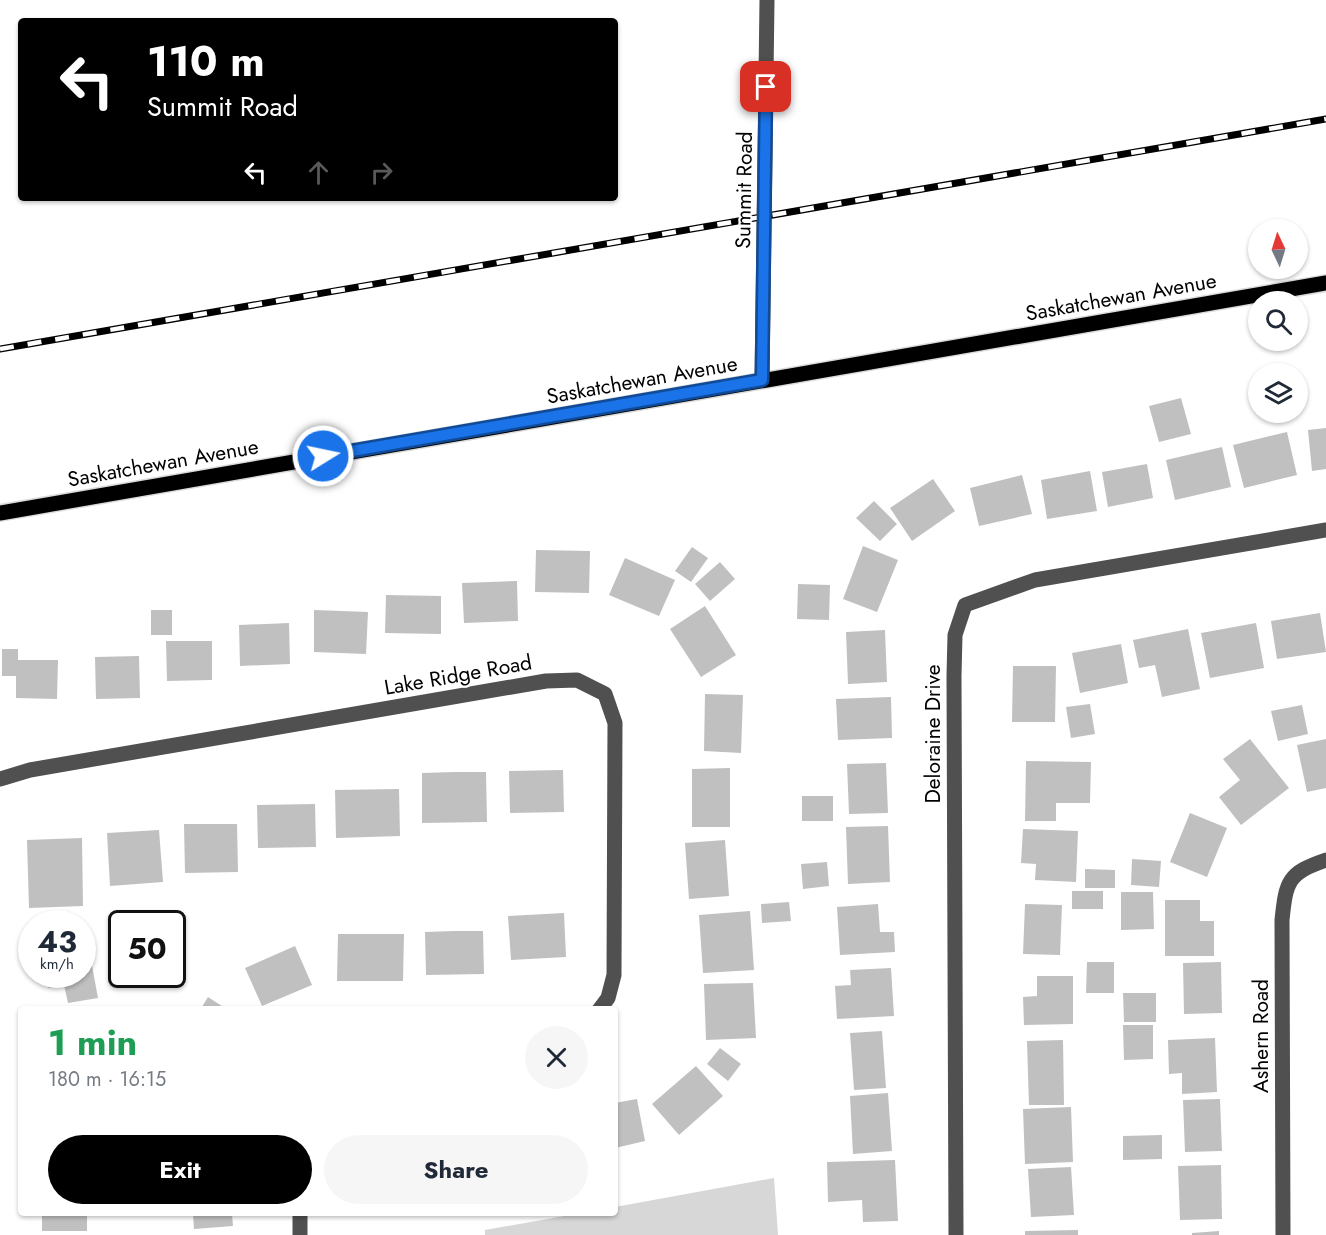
<!DOCTYPE html>
<html lang="en">
<head>
<meta charset="utf-8">
<style>
	:root { --surface:#fff; --page:#f6f6f7; --text:#1f2937; --muted:#747a83; --accent:#000 }
	body { margin:0; font-family:Jost,sans-serif; background:var(--page); color:var(--text); height:100vh; display:flex; flex-direction:column; font-size:22px; white-space:nowrap }
	* { box-sizing:border-box; margin:0 }
	p { font-size:20px; color:var(--muted) }
	.icon { flex:none; width:33px; height:33px; fill:none; stroke:currentColor; stroke-width:2; stroke-linecap:round; stroke-linejoin:round }
	.map { position:relative; flex:1; overflow:hidden }
	.sheet { position:absolute; left:18px; top:1006px; width:600px; height:210px; display:flex; flex-direction:column; background:var(--surface); border-radius:6px; box-shadow:0 2px 4px #0004 }
	.sheet>* { flex:none }
	.banner { position:absolute; left:18px; top:18px; width:600px; height:183px; border-radius:6px; box-shadow:0 2px 4px #0004; background:#000; color:#fff; overflow:hidden }
	.needle { width:39px; rotate:356deg }
	.buttons { position:absolute; left:1248px; top:219px; display:grid; gap:12px }
	.buttons a { display:grid; place-items:center; width:60px; height:60px; border-radius:50%; background:var(--surface); box-shadow:0 2px 4px #0004; font-size:30px }
	.speed { position:absolute; left:18px; top:910px; display:flex; gap:12px; font-size:30px; font-weight:700; text-align:center }
	.speed>* { display:grid; place-content:center; width:78px; height:78px; border-radius:50%; background:var(--surface); box-shadow:0 2px 4px #0004; line-height:1 }
	.speed small { font-size:15px; font-weight:400 }
	.speed .limit { border:3px solid #111; border-radius:9px; background:#fff; color:#111 }
	.pin { position:absolute; display:grid; place-items:center; width:51px; height:51px; color:#fff; margin:-26px; border-radius:12px; box-shadow:0 3px 9px #0006 }
	.me { position:absolute; width:66px; margin:-33px; rotate:80deg; stroke-linejoin:round; filter:drop-shadow(0 0 4px #0008) }
	.turn { display:flex; align-items:center; gap:21px; height:126px; padding:0 30px; font-size:27px }
	.turn .icon { width:78px; height:78px; stroke-width:2.5 }
	.turn b { display:block; font-size:42px; line-height:51px }
	.lanes { display:flex; align-items:center; height:57px; padding:0 30px; background:#0003; justify-content:center; gap:30px; direction:ltr }
	.lanes .off { opacity:.35 }
	.round { display:grid; place-items:center; flex:none; width:63px; height:63px; border-radius:32px; background:var(--page) }
	.head { display:flex; align-items:center; justify-content:space-between; height:102px; padding:0 30px }
	h1 { font-size:36px; font-weight:700; line-height:45px; color:#1e9e55 }
	.primary-button { display:flex; gap:12px; margin-top:auto; padding:12px 30px }
	.primary-button a { flex:1; height:69px; border-radius:36px; background:var(--accent); color:#fff; font-size:24px; font-weight:700; line-height:69px; text-align:center }
	.primary-button a+a { background:var(--page); color:var(--text) }
	.map>svg:first-child { display:block }
	.green { fill:#d7d7d7 }
	.building { fill:#c0c0c0 }
	.lines { fill:none; stroke-linecap:round; stroke-linejoin:round }
	.major-casing { stroke:#dbdbdb; stroke-width:18 }
	.minor { stroke:#505050; stroke-width:15 }
	.major { stroke:#000; stroke-width:15 }
	.rail-casing { stroke:#000; stroke-width:7 }
	.rail { stroke:#fff; stroke-width:4.5; stroke-dasharray:14; stroke-linecap:butt }
	.route-casing { stroke:#114b97; stroke-width:15 }
	.route { stroke:#1a73e8; stroke-width:10 }
	.labels { text-anchor:middle; stroke-width:4.5; stroke-linejoin:round; paint-order:stroke }
	.street-label { font-size:21px; fill:#000; stroke:#fff }
</style>
</head>
<body>
<div class="map">
<svg width="1326" height="1235" viewBox="0 0 1326 1235">
	<rect width="100%" height="100%" fill="#fff"/>
	<path class="green" d="M774,1178L778,1235H485V1230L576,1214H615V1207Z"/>
	<path class="building" d="M1181,398L1191,434L1159,442L1149,406Z
		M1326,428V469L1312,471L1308,430Z
		M1287,432L1297,475L1244,488L1233,445Z
		M1222,447L1231,487L1175,500L1166,460Z
		M1147,464L1153,498L1108,507L1102,472Z
		M1090,471L1097,511L1047,519L1041,480Z
		M1022,475L1032,514L979,526L970,488Z
		M933,479L955,511L912,541L890,508Z
		M874,501L897,524L880,541L856,518Z
		M863,546L898,560L877,612L843,599Z
		M692,547L708,558L691,582L675,571Z
		M536,550L590,551L589,593L535,592Z
		M625,558L675,580L659,616L609,595Z
		M720,562L735,579L710,601L695,584Z
		M517,581L518,621L464,623L462,583Z
		M798,584L830,585L829,620L797,619Z
		M386,595L441,596V634L385,633Z
		M705,606L736,655L701,677L670,629Z
		M151,610H172V635H151Z
		M314,610L368,612L366,654L314,652Z
		M1320,613L1326,652L1277,659L1271,621Z
		M289,623L290,664L240,666L239,625Z
		M1256,623L1264,668L1210,678L1201,633Z
		M1188,629L1200,689L1162,697L1155,665L1139,668L1133,640Z
		M885,630L887,682L848,684L846,632Z
		M166,641H212V680L167,681Z
		M1121,644L1128,683L1080,693L1072,653Z
		M2,649H18V660H58L57,699L16,698V676H2Z
		M139,656L140,698L96,699L95,657Z
		M1013,666H1056L1055,722H1012Z
		M705,694L743,695L741,753L704,751Z
		M891,697L892,738L838,740L836,699Z
		M1090,704L1095,734L1071,738L1066,707Z
		M1302,705L1308,734L1278,741L1271,711Z
		M1250,739L1289,788L1241,825L1219,797L1240,780L1223,759Z
		M1326,739V788L1307,792L1297,745Z
		M1026,761L1091,762L1090,803H1056V821H1025Z
		M886,763L888,813L849,814L847,764Z
		M730,768V827H692V769Z
		M563,770L564,812L510,813L509,771Z
		M454,772H486L487,822L422,823V773Z
		M399,789L400,836L336,838L335,790Z
		M802,796H833V821H802Z
		M315,804L316,847L258,848L257,805Z
		M1190,813L1227,828L1207,877L1170,862Z
		M184,824H237L238,872L185,873Z
		M888,826L890,882L848,884L846,827Z
		M1023,829L1078,831L1076,882L1035,880L1036,864L1021,863Z
		M159,830L163,882L110,886L107,833Z
		M82,838L83,906L29,908L27,840Z
		M725,840L729,896L689,899L685,843Z
		M1132,859L1161,861L1159,887L1131,885Z
		M827,862L829,886L803,889L801,864Z
		M1085,869L1115,870V888H1085Z
		M1072,891H1103V909H1072Z
		M1121,892H1153L1154,929L1121,930Z
		M1165,900H1200V921H1214V956H1165Z
		M789,902L791,921L762,923L761,904Z
		M878,904L880,932H894L895,952L840,955L837,907Z
		M1025,904L1062,905L1060,955L1023,954Z
		M750,911L754,970L703,973L699,915Z
		M564,913L566,957L511,960L508,916Z
		M454,931H483L484,974L426,975L425,932Z
		M338,934H404L403,981H337Z
		M88,944L98,998L68,1003L64,985L48,988L46,975H82V945Z
		M295,946L312,985L262,1006L245,968Z
		M1087,962H1114V993H1086Z
		M1221,962L1222,1013L1184,1014L1183,963Z
		M891,968L894,1016L837,1019L835,986L851,985L850,970Z
		M1037,976H1073V1024L1024,1025L1023,997L1037,996Z
		M753,983L756,1038L706,1040L704,984Z
		M1123,993H1156V1022H1124Z
		M208,997L228,1010H200Z
		M1123,1025H1153V1059L1124,1060Z
		M882,1031L886,1088L854,1090L850,1033Z
		M1215,1038L1217,1092L1182,1094V1073L1169,1074L1168,1040Z
		M1063,1040L1064,1105H1029L1027,1041Z
		M720,1048L741,1064L728,1081L707,1064Z
		M696,1066L723,1096L679,1135L652,1104Z
		M888,1093L892,1151L853,1154L850,1096Z
		M637,1099L645,1141L615,1148V1103Z
		M1220,1099L1222,1151L1185,1152L1183,1100Z
		M1071,1107L1073,1162L1025,1164L1023,1109Z
		M1162,1135V1159L1123,1160V1136Z
		M895,1160L898,1221L863,1222L862,1200L828,1202L827,1162Z
		M1221,1165L1222,1219L1180,1220L1178,1166Z
		M1071,1167L1074,1215L1031,1217L1028,1169Z
		M42,1214H87V1231H42Z
		M193,1214H232L233,1226L194,1229Z
		M1078,1230V1235H1025V1231Z
		M1219,1231V1235H1192V1233Z"/>
	<g class="lines">
		<defs>
			<path id="major" d="M0,513L1326,283"/>
		</defs>
		<use href="#major" class="major-casing"/>
		<path class="minor" d="M762,380L767,0
			M0,779L30,770L546,681L577,680L605,694L615,723L614,975L608,998L599,1010
			M300,1235V1214
			M956,1235L954,676L955,635L965,605L1035,580L1326,530
			M1283,1235L1282,920C1286,881 1288,873 1326,860"/>
		<use href="#major" class="major"/>
		<defs>
			<path id="rail" d="M0,349L1326,119"/>
		</defs>
		<use href="#rail" class="rail-casing"/>
		<use href="#rail" class="rail"/>
	</g>
	<g class="lines">
		<defs>
			<path id="route" d="M323,456L762,380L766,87"/>
		</defs>
		<use href="#route" class="route-casing"/>
		<use href="#route" class="route"/>
	</g>
	<g class="labels">
		<g class="street-label">
			<text transform="translate(744 190) rotate(-89)" y="7">Summit Road</text>
			<text transform="translate(1121 297) rotate(-10)" y="7">Saskatchewan Avenue</text>
			<text transform="translate(642 380) rotate(-10)" y="7">Saskatchewan Avenue</text>
			<text transform="translate(163 463) rotate(-10)" y="7">Saskatchewan Avenue</text>
			<text transform="translate(458 675) rotate(-10)" y="7">Lake Ridge Road</text>
			<text transform="translate(933 734) rotate(-90)" y="7">Deloraine Drive</text>
			<text transform="translate(1261 1036) rotate(-90)" y="7">Ashern Road</text>
		</g>
	</g>
</svg>
<div class="buttons">
<a><svg class="needle" viewBox="-14 -14 28 28"><path d="M0-13l5 13h-10z" fill="#e53935"/><path d="M0 13l5-13h-10z" fill="#747a83"/></svg></a>
<a><svg class="icon" aria-label="search" viewBox="0 0 24 24"><circle cx="10" cy="10" r="6"/><path d="M15 15l6 6"/></svg></a>
<a><svg class="icon" aria-label="layers" viewBox="0 0 24 24"><path d="M12 4l9 5-9 5-9-5zM3 14l9 5 9-5"/></svg></a>
</div>
<div class="speed"><div>43<small>km/h</small></div><div class="limit">50</div></div>
<div class="pin" style="left:766px;top:87px;background:#d93025"><svg class="icon" aria-label="arrive" viewBox="0 0 24 24"><path d="M6 21V4h12l-3 4 3 4H6"/></svg></div>
<svg class="me" style="left:323px;top:456px" viewBox="-20 -20 40 40"><circle r="17" fill="#1a73e8" stroke="#fff" stroke-width="3"/><path d="M0-11L8 9 0 5-8 9z" fill="#fff"/></svg>
<div class="banner">
<div class="turn"><svg class="icon" aria-label="left" viewBox="0 0 24 24"><path d="M17 20v-9H6M10 6l-5 5 5 5"/></svg><div><b>110 m</b>Summit Road</div></div>
<div class="lanes"><svg class="icon" aria-label="left" viewBox="0 0 24 24"><path d="M17 20v-9H6M10 6l-5 5 5 5"/></svg><svg class="icon off" aria-label="ahead" viewBox="0 0 24 24"><path d="M12 20V5M6 11l6-6 6 6"/></svg><svg class="icon off" aria-label="right" viewBox="0 0 24 24"><path d="M7 20v-9h11M14 6l5 5-5 5"/></svg></div>
</div>
<section class="sheet">
<div class="head"><div><h1>1 min</h1><p>180 m · 16:15</p></div><a class="round"><svg class="icon" aria-label="close" viewBox="0 0 24 24"><path d="M6 6l12 12M18 6L6 18"/></svg></a></div>
<div class="primary-button"><a>Exit</a><a>Share</a></div>
</section>
</div>
</body>
</html>
